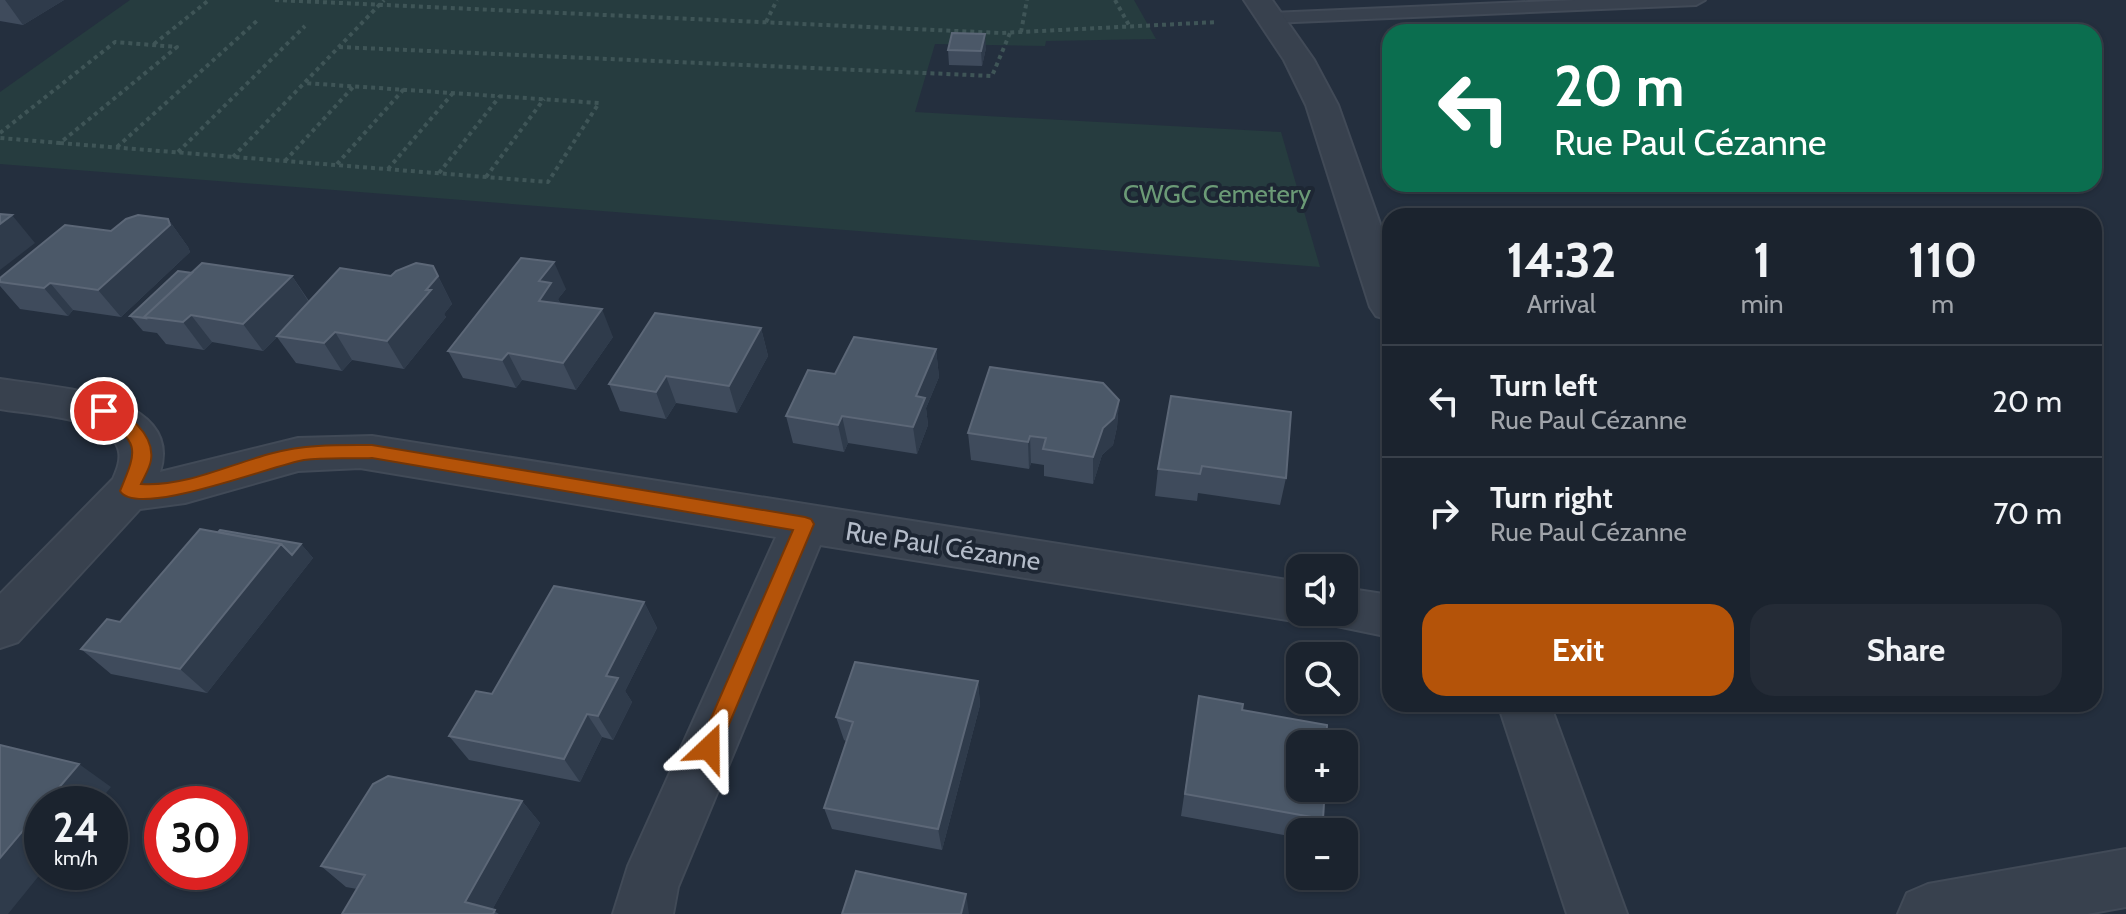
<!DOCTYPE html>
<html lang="en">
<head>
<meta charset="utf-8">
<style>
	:root { --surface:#1b232e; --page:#242b36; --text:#f1f3f6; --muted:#a0a4aa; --line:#39404a; --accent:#b45309 }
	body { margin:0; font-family:Cabin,sans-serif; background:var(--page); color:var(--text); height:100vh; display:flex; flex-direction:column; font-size:30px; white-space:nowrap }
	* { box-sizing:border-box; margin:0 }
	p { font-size:26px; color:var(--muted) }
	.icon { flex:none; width:44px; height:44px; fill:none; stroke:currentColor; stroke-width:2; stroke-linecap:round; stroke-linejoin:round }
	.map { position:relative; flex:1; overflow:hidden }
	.drawer { position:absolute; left:1382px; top:208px; width:720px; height:504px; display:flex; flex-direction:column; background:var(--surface); border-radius:24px; box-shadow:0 2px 6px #0004,0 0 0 2px var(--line) }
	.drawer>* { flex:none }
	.top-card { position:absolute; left:1382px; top:24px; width:720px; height:168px; border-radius:24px; box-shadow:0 2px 6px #0004,0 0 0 2px var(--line); background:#0b6e4f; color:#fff; overflow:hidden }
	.tools { position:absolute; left:1286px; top:554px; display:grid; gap:16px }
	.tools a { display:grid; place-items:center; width:72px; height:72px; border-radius:16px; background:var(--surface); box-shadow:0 2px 6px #0004,0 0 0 2px var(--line); font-size:40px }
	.speed { position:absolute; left:24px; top:786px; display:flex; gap:16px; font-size:40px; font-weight:700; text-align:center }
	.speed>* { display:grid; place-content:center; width:104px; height:104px; border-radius:50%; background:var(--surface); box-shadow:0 2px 6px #0004,0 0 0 2px var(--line); line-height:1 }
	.speed small { font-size:20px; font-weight:400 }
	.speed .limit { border:12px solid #d22; background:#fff; color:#111 }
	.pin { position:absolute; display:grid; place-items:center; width:68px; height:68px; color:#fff; margin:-34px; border:4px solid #fff; border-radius:50%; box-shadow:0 2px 8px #0007 }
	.me { position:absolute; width:88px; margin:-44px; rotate:23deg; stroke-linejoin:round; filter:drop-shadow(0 0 6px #0008) }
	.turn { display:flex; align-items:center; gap:28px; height:168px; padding:0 40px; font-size:36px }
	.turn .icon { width:104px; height:104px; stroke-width:2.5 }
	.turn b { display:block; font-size:56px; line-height:68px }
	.eta { display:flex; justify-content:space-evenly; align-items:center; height:136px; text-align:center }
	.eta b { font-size:48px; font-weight:700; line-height:56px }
	.action { display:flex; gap:16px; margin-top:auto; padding:16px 40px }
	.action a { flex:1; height:92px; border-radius:24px; background:var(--accent); color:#fff; font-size:32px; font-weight:700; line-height:92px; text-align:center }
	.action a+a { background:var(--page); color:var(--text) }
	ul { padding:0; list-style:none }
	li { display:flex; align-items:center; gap:24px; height:112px; padding:0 40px; border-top:2px solid var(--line) }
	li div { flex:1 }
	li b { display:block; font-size:30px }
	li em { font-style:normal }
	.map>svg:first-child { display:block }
	.green { fill:#263c3f }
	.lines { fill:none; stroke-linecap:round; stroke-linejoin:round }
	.service-casing { stroke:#414a57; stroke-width:4 }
	.minor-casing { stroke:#414a57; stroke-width:4 }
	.path { stroke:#3f5557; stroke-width:4; stroke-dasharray:4 4; stroke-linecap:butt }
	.service { fill:#38414e; fill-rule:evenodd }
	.minor { fill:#38414e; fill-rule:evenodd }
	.wall { fill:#3f4b5c }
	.shaded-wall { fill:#2f3b4b }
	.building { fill:#4b5868; stroke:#5c6777; stroke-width:2 }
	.route { fill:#b45309; stroke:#753606; stroke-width:2 }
	.labels { text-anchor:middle; stroke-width:8; stroke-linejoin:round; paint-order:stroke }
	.park-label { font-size:26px; fill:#6b9a76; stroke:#1d2633 }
	.street-label { font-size:26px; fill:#b4bcc9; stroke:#1d2633 }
</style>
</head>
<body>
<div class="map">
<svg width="2126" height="914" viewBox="0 0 2126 914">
	<rect width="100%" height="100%" fill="#242f3e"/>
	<path class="green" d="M130,0H1134L1156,39L1046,41L1045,46L935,44L915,112L1281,132L1320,267L0,164V92Z"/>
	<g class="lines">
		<defs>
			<path id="service" d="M1575,0H1705L1696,5L1271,23L1262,18L1271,13Z"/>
			<path id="minor" d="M1244,0H1272L1314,60L1338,105L1390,252V320L1376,316L1370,307L1306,105L1284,60Z
				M0,379C48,387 185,392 160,472L298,438L372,436L1300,582V612H1319L1317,616L1300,622L820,545L678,887L673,914H613L628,866L776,537L360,468L298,471L185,503L140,509L18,642L0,648V594L113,479C117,470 122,458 118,448C108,417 28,414 0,409Z
				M1344,588L1390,595V637L1327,624L1321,612H1344Z
				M1498,704H1550L1627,914H1567Z
				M2126,849V907L2087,914H1898L1907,893L1928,884Z"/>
		</defs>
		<use href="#service" class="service-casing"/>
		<use href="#minor" class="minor-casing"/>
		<path class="path" d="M275,0L1001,33L1218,22
			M1115,0L1130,27
			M766,22L777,0
			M1021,32L1027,0
			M154,44L209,0
			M339,47L992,76L1010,33
			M0,133L115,42L177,47L60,143L0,138
			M60,143L548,182L599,103L304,83
			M117,147L259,19
			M178,152L305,26
			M233,157L384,0
			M285,161L354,86
			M337,164L404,89
			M388,169L453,93
			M439,173L500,96
			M486,177L544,99"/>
		<use href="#service" class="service"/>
		<use href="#minor" class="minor"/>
	</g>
	<path class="wall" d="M0,0H64L23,25L0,21Z
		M986,48L982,66L949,65L948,50Z
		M168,219L188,247L190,252L121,317L73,310L68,316L20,309L0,286V278L111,231Z
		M433,266L452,304L444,314L446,317L404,369L352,360L342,371L296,363L277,337L263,351L212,342L204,350L166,344L157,333L143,331L130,316L192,273L292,276L309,301L391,276Z
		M566,289L558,299L560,303L613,337L576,390L522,380L516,388L463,378L448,351Z
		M761,328L768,356L737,413L676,403L666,419L620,411L609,384Z
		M936,349L939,377L926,408L928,425L917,454L848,443L844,452L793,443L786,416L835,374Z
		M1171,396L1286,478L1280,505L1198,493L1197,501L1155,496L1158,469Z
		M1119,400L1117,427L1113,445L1102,455L1093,484L1044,476V465L1031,463L1029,469L971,460L968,433Z
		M218,532L301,544L313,558L207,693L111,674L81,649L120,622Z
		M644,602L657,628L625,691L632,702L613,740L602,737L580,782L469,760L449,736L492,694Z
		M978,681L980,705L942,850L832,829L824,808L846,741L844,740L836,717Z
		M1199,696L1242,710L1323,819L1318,832H1300V838L1181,816Z
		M522,801L540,823L492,910L499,914H342L357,889L346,887L321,866Z"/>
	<path class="shaded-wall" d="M5,0H64L23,25Z
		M985,34L986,48L982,66L981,51Z
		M12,215L35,243L0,270V224Z
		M168,219L188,247L190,252L121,317L98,290Z
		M554,262L566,289L558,299L563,310L539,301V281Z
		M74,264L51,284L73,310L68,316L44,288Z
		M433,266L452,304L444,314L446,317L404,369L387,341Z
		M292,276L310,304L263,351L243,324Z
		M602,309L613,337L576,390L563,363Z
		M191,315L212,342L204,350L183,322Z
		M761,328L768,356L737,413L729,386Z
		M335,332L352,360L342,371L324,343Z
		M936,349L939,377L926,408L928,425L917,454L913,427L916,396Z
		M508,353L522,380L516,388L502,360Z
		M666,376L676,403L666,419L656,392Z
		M1119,400L1117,427L1113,445L1102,455L1093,484V457L1103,428Z
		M842,416L848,443L844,452L838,425Z
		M1030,436L1031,463L1029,469L1028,442Z
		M281,544H301L313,558L207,693L180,669Z
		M644,602L657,628L625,691L632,702L613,740L598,716L606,676Z
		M978,681L980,705L942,850L938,829Z
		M587,714L602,737L580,782L564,759Z
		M79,764L111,787L97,804H45Z
		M522,801L540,823L490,914L465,902Z
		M42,808V872L8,914H0V858Z
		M966,894L969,914H961Z"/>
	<path class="building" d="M952,33L985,34L981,51L948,50Z
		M0,214L12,215L0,224Z
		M138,215L168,219L170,225L98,290L50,283L44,288L0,282V278L65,225L111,231L126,219Z
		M521,258L554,262L539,281L551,283L539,301L602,309L563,363L508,353L502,360L448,351Z
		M202,263L292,276L243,324L191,315L183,322L144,317Z
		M416,263L433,266L438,276L426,290H431L387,341L335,332L324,343L277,336L340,268L391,276L396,271Z
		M178,271L192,273L144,317L145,318L130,316Z
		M655,313L761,328L729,386L666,376L656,392L609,384Z
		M854,337L936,349L916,396L925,398L913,427L842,416L838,425L786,416L808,370L835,374Z
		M990,367L1103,383L1119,400L1114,418L1103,428L1093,457L1043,449L1046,438L1030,436L1028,442L968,433Z
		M1171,396L1291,412L1286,478L1202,466L1200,474L1158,469Z
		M200,529L281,544L180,669L81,649L107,619L120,622Z
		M220,530L301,544L292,555L281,544L218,532Z
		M554,586L644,602L606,676L618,678L598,716L587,714L564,759L449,736L476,691L492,694Z
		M855,662L978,681L938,829L824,808L853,722L836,717Z
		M1199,696L1243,704L1242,710L1327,725L1326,744H1300V788H1325L1323,819L1185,794Z
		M0,745L79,764L45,804H42V808L0,858Z
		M388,776L522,801L465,902L495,910L493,914H342L365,875L321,866L373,784Z
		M856,871L966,894L961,914H842Z"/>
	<path class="route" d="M104,404C126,411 155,434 151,460C150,468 144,477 141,484C186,487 230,464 273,453C306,444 339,445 372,445L805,517L811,519L814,524L716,755L709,758L701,755L698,748L793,530L372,458C350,459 326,457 304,460C273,465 137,519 120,491C139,446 139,443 98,415L96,411L98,406Z"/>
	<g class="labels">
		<g class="park-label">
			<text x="1217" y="203">CWGC Cemetery</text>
		</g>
		<g class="street-label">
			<text transform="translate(943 546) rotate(9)" y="9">Rue Paul Cézanne</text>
		</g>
	</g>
</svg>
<div class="tools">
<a><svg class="icon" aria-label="sound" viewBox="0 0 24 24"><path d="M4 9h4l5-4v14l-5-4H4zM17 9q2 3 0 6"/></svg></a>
<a><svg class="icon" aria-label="search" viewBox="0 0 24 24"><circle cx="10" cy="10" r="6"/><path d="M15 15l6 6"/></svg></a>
<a>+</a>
<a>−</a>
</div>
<div class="speed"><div>24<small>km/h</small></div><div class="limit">30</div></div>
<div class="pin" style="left:104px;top:411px;background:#d93025"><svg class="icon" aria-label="arrive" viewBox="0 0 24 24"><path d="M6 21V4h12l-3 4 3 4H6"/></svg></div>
<svg class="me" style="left:709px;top:748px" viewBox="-20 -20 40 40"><path d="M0-17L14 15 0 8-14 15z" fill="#b45309" stroke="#fff" stroke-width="4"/></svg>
<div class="top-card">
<div class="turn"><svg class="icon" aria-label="left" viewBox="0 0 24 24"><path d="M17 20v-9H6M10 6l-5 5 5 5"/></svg><div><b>20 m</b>Rue Paul Cézanne</div></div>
</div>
<section class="drawer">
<div class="eta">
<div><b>14:32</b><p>Arrival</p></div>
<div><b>1</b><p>min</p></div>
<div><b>110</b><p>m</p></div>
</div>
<ul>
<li><svg class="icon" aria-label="left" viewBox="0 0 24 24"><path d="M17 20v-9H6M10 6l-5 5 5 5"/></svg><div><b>Turn left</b><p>Rue Paul Cézanne</p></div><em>20 m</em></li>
<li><svg class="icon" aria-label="right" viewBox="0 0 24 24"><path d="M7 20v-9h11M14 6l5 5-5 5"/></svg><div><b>Turn right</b><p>Rue Paul Cézanne</p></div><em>70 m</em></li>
</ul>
<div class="action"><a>Exit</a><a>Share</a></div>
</section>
</div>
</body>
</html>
